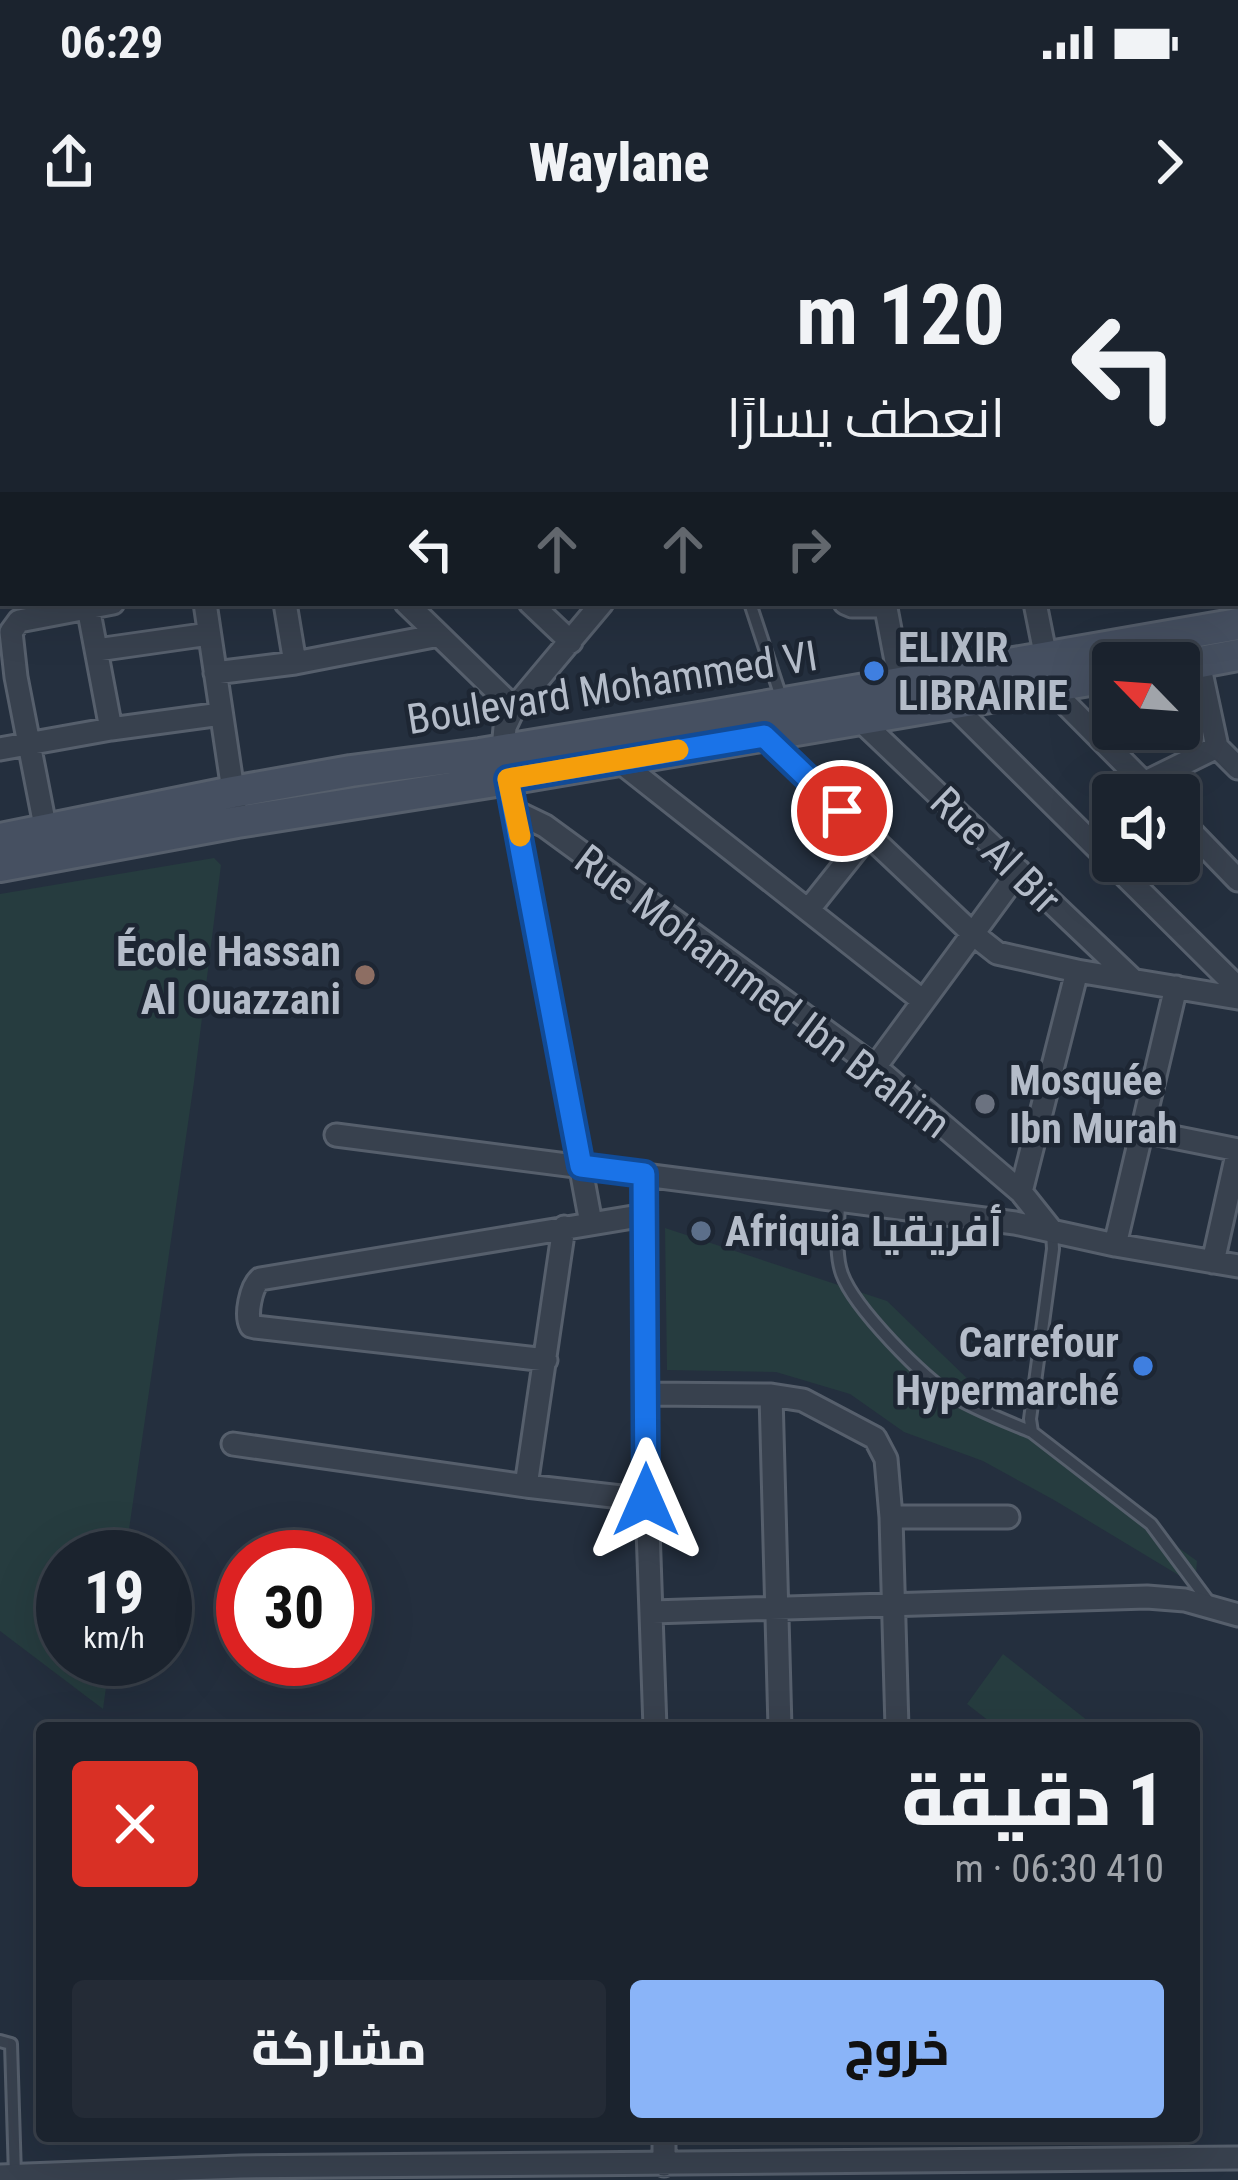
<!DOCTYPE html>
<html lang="ar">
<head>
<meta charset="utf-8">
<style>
	:root { --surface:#1b232e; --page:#242b36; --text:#f1f3f6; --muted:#a0a4aa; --line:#39404a; --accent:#8ab4f8 }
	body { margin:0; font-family:"Roboto Condensed",Cairo,sans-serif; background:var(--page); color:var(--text); direction:rtl; height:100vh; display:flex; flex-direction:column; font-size:45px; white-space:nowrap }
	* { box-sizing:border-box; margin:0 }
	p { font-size:39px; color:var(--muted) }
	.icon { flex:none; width:66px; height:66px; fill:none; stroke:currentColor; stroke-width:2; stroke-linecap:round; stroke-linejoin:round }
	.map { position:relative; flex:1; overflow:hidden; direction:ltr }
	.panel { position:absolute; left:36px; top:1482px; width:1164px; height:420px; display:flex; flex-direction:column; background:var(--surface); border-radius:12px; box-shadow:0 12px 48px #0002,0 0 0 3px var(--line); direction:rtl }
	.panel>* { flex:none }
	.guide { position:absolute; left:0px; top:0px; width:1239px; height:366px; box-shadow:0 12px 48px #0002,0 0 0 3px var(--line); direction:rtl; background:#1b232e; color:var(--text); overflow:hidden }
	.needle { width:78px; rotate:295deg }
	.buttons { position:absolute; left:1092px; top:402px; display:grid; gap:24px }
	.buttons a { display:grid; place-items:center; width:108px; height:108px; border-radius:12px; background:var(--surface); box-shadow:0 12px 48px #0002,0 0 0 3px var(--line); font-size:60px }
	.speed { position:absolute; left:36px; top:1290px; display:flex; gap:24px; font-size:60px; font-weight:700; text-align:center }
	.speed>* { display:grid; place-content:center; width:156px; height:156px; border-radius:50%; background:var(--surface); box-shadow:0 12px 48px #0002,0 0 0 3px var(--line); line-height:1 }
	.speed small { font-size:30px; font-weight:400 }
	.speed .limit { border:18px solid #d22; background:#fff; color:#111 }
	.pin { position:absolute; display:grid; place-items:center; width:102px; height:102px; color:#fff; margin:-51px; border:6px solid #fff; border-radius:50%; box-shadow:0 3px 12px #0007 }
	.me { position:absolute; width:132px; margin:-66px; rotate:0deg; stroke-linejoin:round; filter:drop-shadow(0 0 9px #0008) }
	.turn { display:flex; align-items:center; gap:42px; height:252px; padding:0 36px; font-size:54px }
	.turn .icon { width:156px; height:156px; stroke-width:2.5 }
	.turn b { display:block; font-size:84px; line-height:102px }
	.lanes { display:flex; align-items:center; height:114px; padding:0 36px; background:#0003; justify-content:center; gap:60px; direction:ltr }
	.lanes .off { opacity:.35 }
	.round { display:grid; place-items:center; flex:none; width:126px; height:126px; border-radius:12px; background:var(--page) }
	.overview { display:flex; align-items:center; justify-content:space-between; height:204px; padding:0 36px }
	h1 { font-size:72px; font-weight:800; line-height:90px }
	.cta { display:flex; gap:24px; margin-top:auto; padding:24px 36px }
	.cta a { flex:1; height:138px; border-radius:12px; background:var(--accent); color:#111; font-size:48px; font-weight:800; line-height:138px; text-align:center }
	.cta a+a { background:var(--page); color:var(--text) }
	.status { display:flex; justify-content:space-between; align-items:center; height:84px; padding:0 60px; background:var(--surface); direction:ltr }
	.status svg { height:33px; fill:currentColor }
	header { display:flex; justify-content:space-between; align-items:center; height:156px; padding:0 36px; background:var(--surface); font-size:54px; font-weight:800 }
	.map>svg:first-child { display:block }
	.green { fill:#263c3f }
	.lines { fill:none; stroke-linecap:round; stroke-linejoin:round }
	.service-casing { stroke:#565f6c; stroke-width:16 }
	.minor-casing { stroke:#565f6c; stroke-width:27 }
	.secondary-casing { stroke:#565f6c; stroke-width:36 }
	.service { stroke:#38414e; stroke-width:10 }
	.minor { stroke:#38414e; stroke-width:21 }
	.secondary { stroke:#465061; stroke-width:30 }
	.route-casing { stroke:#114b97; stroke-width:30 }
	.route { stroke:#1a73e8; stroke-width:21 }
	.slow { stroke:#f59e0b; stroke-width:21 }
	.shop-dot { fill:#3f7fe0; stroke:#1d2633; stroke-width:4.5 }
	.education-dot { fill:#8d6e63; stroke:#1d2633; stroke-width:4.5 }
	.worship-dot { fill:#6b7280; stroke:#1d2633; stroke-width:4.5 }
	.service-dot { fill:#5c6f8a; stroke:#1d2633; stroke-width:4.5 }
	.labels { text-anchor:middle; stroke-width:9; stroke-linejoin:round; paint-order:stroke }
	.poi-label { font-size:42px; font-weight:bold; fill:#b4bcc9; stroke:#1d2633; text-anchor:start }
	.street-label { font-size:42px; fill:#b4bcc9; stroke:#1d2633 }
</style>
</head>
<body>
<div class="status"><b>06:29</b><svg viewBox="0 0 49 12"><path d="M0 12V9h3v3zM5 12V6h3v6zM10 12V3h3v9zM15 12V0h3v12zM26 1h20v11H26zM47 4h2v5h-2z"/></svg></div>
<header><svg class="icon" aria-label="forward" viewBox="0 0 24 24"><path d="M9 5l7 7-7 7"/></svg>Waylane<svg class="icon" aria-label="share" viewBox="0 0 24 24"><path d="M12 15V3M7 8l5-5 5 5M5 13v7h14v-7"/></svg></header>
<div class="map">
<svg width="1238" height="1940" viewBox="0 0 1238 1940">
	<rect width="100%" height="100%" fill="#242f3e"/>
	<path class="green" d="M214,618L221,625L194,842L125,1317H63V1419H110L103,1469L0,1391V654Z
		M665,988L887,1061L1034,1203L1197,1321L1195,1345L1054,1260L983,1221L904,1192L850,1154L776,1132L667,1130Z
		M1003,1414L1097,1488H998L967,1464Z"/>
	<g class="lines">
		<defs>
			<path id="service" d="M489,3L490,0
				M750,363L782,460
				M839,959C839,983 834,1012 842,1034C854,1067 924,1140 955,1157C979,1171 1006,1181 1032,1192
				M1052,991L1053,1009L1030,1179L1032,1192L1151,1284L1211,1365
				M0,1801L11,1804L15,1936"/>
			<path id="minor" d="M538,0L544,3
				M686,0L690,3
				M975,0L981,3
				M399,3L400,0
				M602,3L604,0
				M1016,3L1018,0
				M1207,3L1208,0
				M0,8L4,0
				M1236,33H1238
				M0,144L3,146
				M1236,194H1238
				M205,363L235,564
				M285,363L295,423
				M406,363L514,468
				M530,363L571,402
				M845,363L852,366H886
				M885,363L900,442
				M1035,363L1046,418L1048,446L1156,555
				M88,367L111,489
				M97,410L209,394
				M1199,423L1217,507L1238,528
				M215,433L295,423L439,395
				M953,465L1238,748
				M859,479L1133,740
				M764,496L973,694L997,713L1077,731L1238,758
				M0,509L111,489L221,474
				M619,521L923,761
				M1144,543L1217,507
				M516,572L545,586L875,827L1021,952L1052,991
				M1179,579L1238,640
				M46,591L16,437L11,392L19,381L113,363
				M809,669L868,595
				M875,827L1019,631
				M1143,891L1238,910L1213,1022
				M336,895L1015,983L1115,1005L1238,1026
				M644,934L647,1260L655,1488
				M1021,952L1077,731
				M591,983L503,510L505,487L514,468L602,363
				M1115,1005L1176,747
				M546,1120L255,1087L251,1086C245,1075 251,1047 260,1039L645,975
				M647,1154L771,1155
				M233,1204L526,1246L647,1260
				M526,1246L564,987
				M891,1277H1008
				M652,1372L1147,1357L1185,1360L1238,1375
				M780,1488L771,1155L803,1160L875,1198L886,1219L891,1277L897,1488
				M664,1896V1925
				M0,1936L240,1927L1238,1918"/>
			<path id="secondary" d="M176,3L178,0
				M0,226L3,222
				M1179,426L1238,415
				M0,599L233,552L351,531L480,514L705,477L1238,384
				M0,626L237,582L508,539L1113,436"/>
		</defs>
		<use href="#service" class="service-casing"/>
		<use href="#minor" class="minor-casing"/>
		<use href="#secondary" class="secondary-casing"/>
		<use href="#service" class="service"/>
		<use href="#minor" class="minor"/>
		<use href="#secondary" class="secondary"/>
	</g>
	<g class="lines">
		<defs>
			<path id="route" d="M646,1260L644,934L581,926L508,539L764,496L842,571"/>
		</defs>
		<use href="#route" class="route-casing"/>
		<use href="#route" class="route"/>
		<path class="slow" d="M520,596L508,539L678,510"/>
	</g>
	<g class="shop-dot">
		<circle cx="874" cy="431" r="12"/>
		<circle cx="1143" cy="1126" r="12"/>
	</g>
	<circle class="education-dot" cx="365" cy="735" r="12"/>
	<circle class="worship-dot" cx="985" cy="864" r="12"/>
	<circle class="service-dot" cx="701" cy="991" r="12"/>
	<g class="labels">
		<g class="poi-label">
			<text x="898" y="422">ELIXIR<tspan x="898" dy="48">LIBRAIRIE</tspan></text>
			<text x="341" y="726" text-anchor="end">École Hassan<tspan x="341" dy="48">Al Ouazzani</tspan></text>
			<text x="1009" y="855">Mosquée<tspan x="1009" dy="48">Ibn Murah</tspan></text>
			<text x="725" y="1006">Afriquia أفريقيا</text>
			<text x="1119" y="1117" text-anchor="end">Carrefour<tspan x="1119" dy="48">Hypermarché</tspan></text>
		</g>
		<g class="street-label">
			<text transform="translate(612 447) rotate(-9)" y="15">Boulevard Mohammed VI</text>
			<text transform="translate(996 610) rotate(44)" y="15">Rue Al Bir</text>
			<text transform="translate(763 751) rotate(37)" y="15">Rue Mohammed Ibn Brahim</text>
		</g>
	</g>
</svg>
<div class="buttons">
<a><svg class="needle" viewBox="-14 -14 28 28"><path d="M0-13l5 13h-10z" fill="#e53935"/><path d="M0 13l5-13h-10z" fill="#a0a4aa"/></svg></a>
<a><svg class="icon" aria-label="sound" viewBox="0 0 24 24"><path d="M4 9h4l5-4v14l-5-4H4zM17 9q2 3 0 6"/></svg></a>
</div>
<div class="speed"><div>19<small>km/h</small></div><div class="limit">30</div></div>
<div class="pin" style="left:842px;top:571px;background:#d93025"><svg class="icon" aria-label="arrive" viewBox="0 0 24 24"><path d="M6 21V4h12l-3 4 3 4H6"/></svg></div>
<svg class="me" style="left:646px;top:1260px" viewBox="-20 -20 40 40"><path d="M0-17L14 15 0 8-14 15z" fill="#1a73e8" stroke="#fff" stroke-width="4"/></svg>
<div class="guide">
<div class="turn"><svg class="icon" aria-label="left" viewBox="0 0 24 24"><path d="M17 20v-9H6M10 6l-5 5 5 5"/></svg><div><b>120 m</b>انعطف يسارًا</div></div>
<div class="lanes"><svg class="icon" aria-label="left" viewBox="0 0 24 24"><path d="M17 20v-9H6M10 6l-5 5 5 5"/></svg><svg class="icon off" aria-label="ahead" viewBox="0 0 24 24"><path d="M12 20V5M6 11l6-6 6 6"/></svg><svg class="icon off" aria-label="ahead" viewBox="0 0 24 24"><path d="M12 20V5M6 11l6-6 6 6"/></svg><svg class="icon off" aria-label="right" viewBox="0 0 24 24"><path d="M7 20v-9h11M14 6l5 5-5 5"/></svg></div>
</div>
<section class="panel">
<div class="overview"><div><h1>1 دقيقة</h1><p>410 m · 06:30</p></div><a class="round" style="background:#d93025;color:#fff"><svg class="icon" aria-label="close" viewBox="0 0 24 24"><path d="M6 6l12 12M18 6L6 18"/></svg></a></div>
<div class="cta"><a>خروج</a><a>مشاركة</a></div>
</section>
</div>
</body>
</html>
